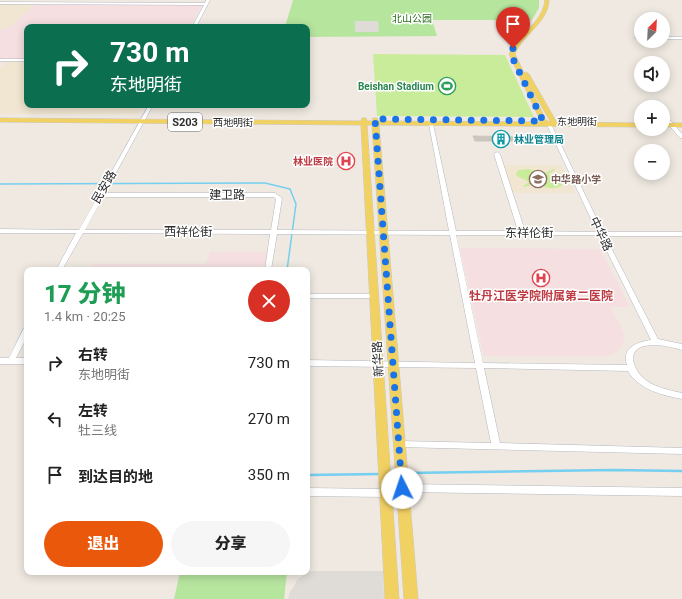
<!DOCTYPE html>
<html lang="zh">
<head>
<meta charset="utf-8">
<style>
	:root { --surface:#fff; --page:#f6f6f6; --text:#222; --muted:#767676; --accent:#ea580c }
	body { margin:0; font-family:Roboto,"Noto Sans SC",sans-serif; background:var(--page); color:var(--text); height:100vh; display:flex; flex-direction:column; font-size:15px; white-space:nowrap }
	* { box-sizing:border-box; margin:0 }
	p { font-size:13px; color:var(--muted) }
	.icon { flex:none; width:22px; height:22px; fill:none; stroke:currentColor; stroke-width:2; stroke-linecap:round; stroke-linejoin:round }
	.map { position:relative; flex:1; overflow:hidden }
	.panel { position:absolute; left:24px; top:267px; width:286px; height:308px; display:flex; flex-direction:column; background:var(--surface); border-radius:8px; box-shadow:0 2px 10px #0003 }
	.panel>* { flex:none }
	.guide { position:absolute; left:24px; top:24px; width:286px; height:84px; border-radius:8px; box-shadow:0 2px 10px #0003; background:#0b6e4f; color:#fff; overflow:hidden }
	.needle { width:26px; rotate:24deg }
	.controls { position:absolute; left:634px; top:12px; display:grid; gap:8px }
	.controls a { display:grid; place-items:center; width:36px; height:36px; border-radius:50%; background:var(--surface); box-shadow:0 2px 10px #0003; font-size:20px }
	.pin { position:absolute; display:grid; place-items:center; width:34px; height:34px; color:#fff; margin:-41px -17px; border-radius:50% 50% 50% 0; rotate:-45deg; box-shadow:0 0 4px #0007 }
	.pin .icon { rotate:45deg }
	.me { position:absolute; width:44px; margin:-22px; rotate:356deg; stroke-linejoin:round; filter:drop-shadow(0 0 3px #0008) }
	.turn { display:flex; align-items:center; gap:14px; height:84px; padding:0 20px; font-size:18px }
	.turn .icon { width:52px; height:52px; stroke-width:2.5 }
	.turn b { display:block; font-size:28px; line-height:34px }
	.round { display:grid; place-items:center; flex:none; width:42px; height:42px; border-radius:21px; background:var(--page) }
	.headline { display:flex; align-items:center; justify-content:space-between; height:68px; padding:0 20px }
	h1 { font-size:24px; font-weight:800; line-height:30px; color:#1e9e55 }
	.action { display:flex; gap:8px; margin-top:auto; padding:8px 20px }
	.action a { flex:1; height:46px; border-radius:24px; background:var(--accent); color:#fff; font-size:16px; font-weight:800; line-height:46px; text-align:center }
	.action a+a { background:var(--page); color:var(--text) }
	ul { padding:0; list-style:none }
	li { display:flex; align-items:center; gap:12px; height:56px; padding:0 20px }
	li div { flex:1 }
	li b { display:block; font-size:15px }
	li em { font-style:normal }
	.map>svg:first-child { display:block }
	.education { fill:#f0e6d1 }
	.medical { fill:#f5dfe0 }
	.green { fill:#b6e59e }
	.pitch { fill:#c9ec9a }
	.plaza { fill:#dfdcd8 }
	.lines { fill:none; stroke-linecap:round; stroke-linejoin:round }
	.stream-far1 { stroke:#75cff0; stroke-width:1.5 }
	.stream { stroke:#75cff0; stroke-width:2.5 }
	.building { fill:#cbc7bf; stroke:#cbc5ba }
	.minor-casing { stroke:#b4b7c1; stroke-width:1 }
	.major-casing { stroke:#c9c9c9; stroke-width:1 }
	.minor { fill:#fff; fill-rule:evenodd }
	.major { fill:#f2d163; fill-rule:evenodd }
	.route { stroke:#1a73e8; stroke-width:7; stroke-dasharray:0 12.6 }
	.labels { text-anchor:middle; stroke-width:3; stroke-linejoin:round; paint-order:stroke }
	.far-park-label { font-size:10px; fill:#2c6e1b; stroke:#fff }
	.far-leisure-label { font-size:10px; font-weight:bold; fill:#27864d; stroke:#fff; text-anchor:end }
	.far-street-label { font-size:10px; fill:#2e2e2e; stroke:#fff }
	.far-culture-label { font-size:10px; font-weight:bold; fill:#0d838f; stroke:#fff; text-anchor:start }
	.far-health-label { font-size:10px; font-weight:bold; fill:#be3a42; stroke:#fff; text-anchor:end }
	.far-education-label { font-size:10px; font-weight:bold; fill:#785e54; stroke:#fff; text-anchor:start }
	.shield { fill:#fff; stroke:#6d6d6d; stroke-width:1 }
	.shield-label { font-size:11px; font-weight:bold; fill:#2e2e2e }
	.street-label { font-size:12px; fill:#2e2e2e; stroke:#fff }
	.health-label { font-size:12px; font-weight:bold; fill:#be3a42; stroke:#fff }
</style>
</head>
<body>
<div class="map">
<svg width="682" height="599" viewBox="0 0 682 599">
	<rect width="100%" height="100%" fill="#efe9e1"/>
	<path class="education" d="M0,4L35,5L7,29H0Z
		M6,62H27V105H143L138,114H0V68Z
		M503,165H561L576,193H513Z"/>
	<path class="medical" d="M35,5H202L190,27H27V59H0V29H7Z
		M460,248L600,249L630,307H611L625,336L621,348L610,356H484Z
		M210,252H270L267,270H90L93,264H206Z"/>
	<path class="green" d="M293,0H539V8L532,20L514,22L492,20H432L437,36L307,37V27H285Z
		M180,572H287L284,599H174Z"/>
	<path class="pitch" d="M373,54L505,55L534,117L377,116Z
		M528,169L545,173L553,169L555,170L548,174L561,181L562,185C554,192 542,186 533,183L526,187L523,186L529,182L517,176L516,173L519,170Z"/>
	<path class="plaza" d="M355,21H378L379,32H355Z
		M310,571H383L384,599H288L290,592L298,579Z"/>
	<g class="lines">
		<path class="stream-far1" d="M0,184L265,183L290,189L296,204L287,270"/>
		<path class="stream" d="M406,473L613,470L682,471
			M388,474H398
			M307,475L380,474"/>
	</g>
	<path class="building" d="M473,136L527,137L529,141H475Z"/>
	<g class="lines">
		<defs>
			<path id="minor" d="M206,0H210L196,27H192L204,5L0,4V2L205,3Z
				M637,37H641V39H636L635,38Z
				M663,37H682V39H663Z
				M0,59H27V61H0Z
				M149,105H153L105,193H275L282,198L277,230L449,231L429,124L431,123L433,124L456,231H518L494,154L497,152L500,154L525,231L597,232L547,125L551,124L603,232H682V236H605L658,339L682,344V350C670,347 658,343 645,346C624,350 635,373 647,381C658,388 669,390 682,393V399C662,395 639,390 628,371L484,368L500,443L682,448V454L399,447L396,446L395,444L396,442L399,441L491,443L476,368L307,366V360L475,363L450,235L277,234L271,270H265L270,234L83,233L62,270H56L76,233H0V229L79,230ZM103,197H274L276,199L271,230H85ZM456,235H599L651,340C637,342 621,348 627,365L483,363Z
				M667,121H671L682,134V138H680L667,123Z
				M307,294H374L377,296L374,298H307Z
				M24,328H27V337L16,358H27V364H0V358H9Z
				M402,484L682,488V496L402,492L386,497L307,496V488L386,489Z"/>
			<path id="major" d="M545,0H549C548,23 523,34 515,54L524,73L526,72L529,74L556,121L555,122L641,123V127L379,125L418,599H404L372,125H367L399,599H385L361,125L0,122V118L361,121L362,118H366L367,121H372L373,118H377L378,121L541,122L509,54C518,34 543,23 545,0ZM527,81L550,121L549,122L546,120Z
				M663,123H682V127H663Z"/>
		</defs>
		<use href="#minor" class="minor-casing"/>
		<use href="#major" class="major-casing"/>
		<use href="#minor" class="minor"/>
		<use href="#major" class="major"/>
	</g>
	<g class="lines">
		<path class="route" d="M402,488L375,119L543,121L514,61L512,54L513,48"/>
	</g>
	<defs>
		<symbol id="stadium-ring" viewBox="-11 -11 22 22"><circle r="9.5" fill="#fff" stroke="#2e9e5b" stroke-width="1.5"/><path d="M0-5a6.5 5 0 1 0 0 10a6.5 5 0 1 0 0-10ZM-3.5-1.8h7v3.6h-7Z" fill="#2e9e5b"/></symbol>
		<symbol id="building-ring" viewBox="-11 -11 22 22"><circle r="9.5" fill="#fff" stroke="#0f9aa8" stroke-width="1.5"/><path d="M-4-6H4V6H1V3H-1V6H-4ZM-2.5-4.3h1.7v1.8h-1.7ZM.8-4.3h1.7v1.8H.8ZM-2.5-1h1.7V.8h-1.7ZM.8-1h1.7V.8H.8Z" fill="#0f9aa8"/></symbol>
		<symbol id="hospital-ring" viewBox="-11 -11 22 22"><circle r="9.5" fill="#fff" stroke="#e0444e" stroke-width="1.5"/><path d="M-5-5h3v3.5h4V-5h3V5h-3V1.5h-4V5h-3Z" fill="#e0444e"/></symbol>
		<symbol id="school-ring" viewBox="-11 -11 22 22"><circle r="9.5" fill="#fff" stroke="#8d6e63" stroke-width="1.5"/><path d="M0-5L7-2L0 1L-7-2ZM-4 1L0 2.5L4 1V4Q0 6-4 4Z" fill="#8d6e63"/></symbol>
	</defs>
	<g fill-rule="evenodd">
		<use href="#stadium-ring" x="437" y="76" width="20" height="20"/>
		<use href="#building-ring" x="491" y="129" width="20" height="20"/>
		<use href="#hospital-ring" x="336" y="151" width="20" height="20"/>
		<use href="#school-ring" x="528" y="169" width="20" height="20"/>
		<use href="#hospital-ring" x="531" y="268" width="20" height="20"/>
	</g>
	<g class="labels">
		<g class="far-park-label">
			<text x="412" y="22">北山公园</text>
		</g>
		<g class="far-leisure-label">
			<text x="434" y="90">Beishan Stadium</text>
		</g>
		<g class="far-street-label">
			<text x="577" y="125">东地明街</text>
			<text x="233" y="126">西地明街</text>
		</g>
		<g class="far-culture-label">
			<text x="514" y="143">林业管理局</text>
		</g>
		<g class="far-health-label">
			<text x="333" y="165">林业医院</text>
		</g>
		<g class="far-education-label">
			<text x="551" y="183">中华路小学</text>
		</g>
		<rect class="shield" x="168" y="113" width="34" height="18" rx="3"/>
		<g class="shield-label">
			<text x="185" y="126">S203</text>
		</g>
		<g class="street-label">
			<text transform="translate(104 187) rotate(-60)" y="4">民安路</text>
			<text x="227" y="199">建卫路</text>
			<text x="188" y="236">西祥伦街</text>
			<text x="529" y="237">东祥伦街</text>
			<text transform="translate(601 234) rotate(64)" y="4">中华路</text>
			<text transform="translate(378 359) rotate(-93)" y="4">新华路</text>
		</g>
		<g class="health-label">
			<text x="541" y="300">牡丹江医学院附属第二医院</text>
		</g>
	</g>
</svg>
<div class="controls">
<a><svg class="needle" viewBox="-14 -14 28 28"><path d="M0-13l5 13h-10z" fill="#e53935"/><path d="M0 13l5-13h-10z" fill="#767676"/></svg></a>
<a><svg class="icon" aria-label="sound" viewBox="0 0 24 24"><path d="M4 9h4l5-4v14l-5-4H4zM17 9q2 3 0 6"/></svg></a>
<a>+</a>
<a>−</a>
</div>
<div class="pin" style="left:513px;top:48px;background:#d93025"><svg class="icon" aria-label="arrive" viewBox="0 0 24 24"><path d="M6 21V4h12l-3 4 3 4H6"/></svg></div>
<svg class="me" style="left:402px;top:488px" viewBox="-20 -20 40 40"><circle r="19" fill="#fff"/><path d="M0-13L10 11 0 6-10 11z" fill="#1a73e8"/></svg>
<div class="guide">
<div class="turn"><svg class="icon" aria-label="right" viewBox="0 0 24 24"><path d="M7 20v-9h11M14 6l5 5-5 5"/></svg><div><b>730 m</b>东地明街</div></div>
</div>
<section class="panel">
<div class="headline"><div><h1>17 分钟</h1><p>1.4 km · 20:25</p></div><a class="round" style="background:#d93025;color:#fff"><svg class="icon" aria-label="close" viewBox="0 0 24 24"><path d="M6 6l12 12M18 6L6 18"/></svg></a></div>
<ul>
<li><svg class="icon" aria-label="right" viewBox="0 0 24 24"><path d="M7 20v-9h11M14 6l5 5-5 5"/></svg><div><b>右转</b><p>东地明街</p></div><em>730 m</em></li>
<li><svg class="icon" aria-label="left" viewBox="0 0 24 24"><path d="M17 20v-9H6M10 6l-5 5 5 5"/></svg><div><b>左转</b><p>牡三线</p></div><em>270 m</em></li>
<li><svg class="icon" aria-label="arrive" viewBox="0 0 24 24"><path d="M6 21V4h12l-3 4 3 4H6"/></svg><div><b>到达目的地</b></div><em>350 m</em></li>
</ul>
<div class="action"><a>退出</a><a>分享</a></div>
</section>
</div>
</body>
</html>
